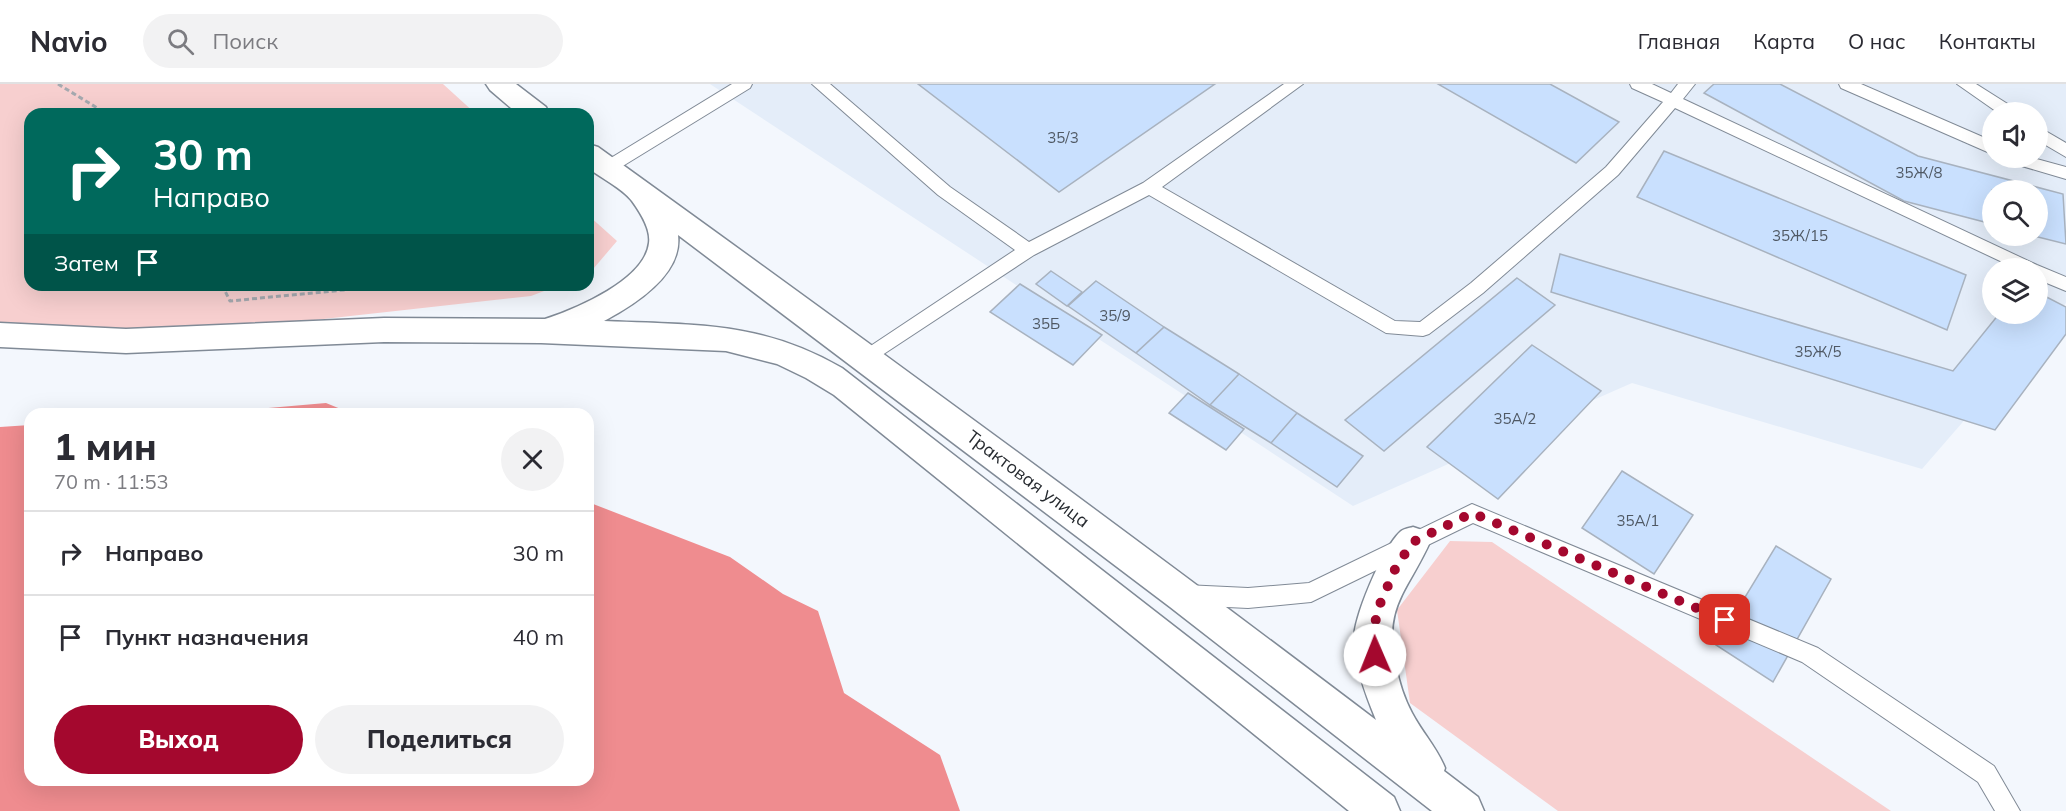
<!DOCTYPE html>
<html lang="ru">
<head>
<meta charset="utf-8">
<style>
	:root { --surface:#fff; --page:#f2f2f3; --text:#2b2b33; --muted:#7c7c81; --line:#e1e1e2; --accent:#a4082e }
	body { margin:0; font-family:Mulish,sans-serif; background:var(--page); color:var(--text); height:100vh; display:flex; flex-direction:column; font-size:22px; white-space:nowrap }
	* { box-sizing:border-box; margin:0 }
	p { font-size:20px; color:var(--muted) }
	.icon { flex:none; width:33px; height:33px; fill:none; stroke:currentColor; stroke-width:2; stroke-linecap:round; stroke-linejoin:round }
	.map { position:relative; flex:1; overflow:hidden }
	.sheet { position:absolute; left:24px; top:324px; width:570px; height:378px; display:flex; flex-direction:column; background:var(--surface); border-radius:18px; box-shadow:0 6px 24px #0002 }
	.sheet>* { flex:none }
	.top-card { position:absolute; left:24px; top:24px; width:570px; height:183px; border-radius:18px; box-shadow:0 6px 24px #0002; background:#00695c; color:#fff; overflow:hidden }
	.controls { position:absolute; left:1982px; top:18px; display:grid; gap:12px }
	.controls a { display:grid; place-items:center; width:66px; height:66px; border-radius:50%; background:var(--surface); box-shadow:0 6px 24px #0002; font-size:30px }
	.pin { position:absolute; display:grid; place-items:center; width:51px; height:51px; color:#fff; margin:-26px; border-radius:12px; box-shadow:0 3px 9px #0006 }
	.me { position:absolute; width:66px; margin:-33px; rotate:359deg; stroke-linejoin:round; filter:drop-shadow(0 0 4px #0008) }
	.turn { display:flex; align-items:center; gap:21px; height:126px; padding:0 30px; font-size:27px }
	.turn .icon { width:78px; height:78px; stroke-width:2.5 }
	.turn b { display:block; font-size:42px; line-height:51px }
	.then { display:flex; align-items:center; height:57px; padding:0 30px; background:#0003; gap:12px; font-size:22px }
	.round { display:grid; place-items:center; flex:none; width:63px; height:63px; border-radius:32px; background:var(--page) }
	.head { display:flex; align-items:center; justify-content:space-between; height:102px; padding:0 30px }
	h1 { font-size:36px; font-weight:800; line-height:45px }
	.button { display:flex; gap:12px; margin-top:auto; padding:12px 30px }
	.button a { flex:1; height:69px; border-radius:36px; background:var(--accent); color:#fff; font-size:24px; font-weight:800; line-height:69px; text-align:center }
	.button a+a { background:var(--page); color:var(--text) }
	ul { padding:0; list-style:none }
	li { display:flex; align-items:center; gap:18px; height:84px; padding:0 30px; border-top:2px solid var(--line) }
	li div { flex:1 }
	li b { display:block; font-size:22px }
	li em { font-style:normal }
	header { display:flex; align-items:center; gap:36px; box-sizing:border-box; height:84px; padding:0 30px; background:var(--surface); border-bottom:2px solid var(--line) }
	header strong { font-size:28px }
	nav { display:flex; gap:33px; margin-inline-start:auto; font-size:21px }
	.search { width:420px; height:54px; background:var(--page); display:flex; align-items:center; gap:15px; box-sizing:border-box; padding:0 21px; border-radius:33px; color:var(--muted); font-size:22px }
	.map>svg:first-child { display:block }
	.built { fill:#e4edf9; fill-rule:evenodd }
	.green { fill:#f7cfcf }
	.water { fill:#ef8c8f }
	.building { fill:#c9e0fe; stroke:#a8b2bf; stroke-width:1.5 }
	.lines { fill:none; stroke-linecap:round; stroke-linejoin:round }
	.lane-casing { stroke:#808a96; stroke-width:2 }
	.secondary-casing { stroke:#808a96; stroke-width:3 }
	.path { stroke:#a5a9af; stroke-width:3; stroke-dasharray:5 3; stroke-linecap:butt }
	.lane { fill:#fff; fill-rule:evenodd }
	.secondary { fill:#fff; fill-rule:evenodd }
	.route { stroke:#a4082e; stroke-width:10; stroke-dasharray:0 18 }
	.labels { text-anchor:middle; stroke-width:5; stroke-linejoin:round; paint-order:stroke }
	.number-label { font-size:15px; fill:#4f5863 }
	.street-label { font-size:18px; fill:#262a2f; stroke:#fff }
</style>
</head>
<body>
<header>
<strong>Navio</strong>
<div class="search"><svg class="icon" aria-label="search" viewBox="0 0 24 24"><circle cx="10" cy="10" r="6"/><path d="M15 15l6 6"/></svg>Поиск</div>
<nav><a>Главная</a><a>Карта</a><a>О нас</a><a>Контакты</a></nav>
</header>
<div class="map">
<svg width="2066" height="727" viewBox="0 0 2066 727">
	<rect width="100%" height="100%" fill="#f3f7fd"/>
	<path class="built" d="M710,0H2066V219L1922,385L1632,299L1353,422ZM1992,28H2037V74H1992ZM1992,106H2037V152H1992ZM1992,184H2037V230H1992Z"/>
	<path class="green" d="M0,0H443L476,30H30V201H560L531,212L126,257L0,247Z
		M588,131L617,157L588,191Z
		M1450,457L1492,458L1891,727H1558L1410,619L1397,526Z"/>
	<path class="water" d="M326,319L353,330H198Z
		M30,341V696H588V418L730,473L783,510L818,527L844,609L940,671L960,727H0V343Z"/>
	<path class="building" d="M918,0H1215L1059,108Z
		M1438,0H1550L1619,38L1576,79Z
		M1714,0H1780L1918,72L2063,110L2066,160L2034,152H2037V106H1992V140L1904,117L1704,9Z
		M1664,67L1966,191L1947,246L1637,113Z
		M1560,170L1953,287L1999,230H2037V208L2066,223V250L1995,346L1551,208Z
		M1051,187L1082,208L1067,222L1036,200Z
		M1517,194L1555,221L1384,367L1345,336Z
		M1096,197L1164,243L1136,269L1068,222Z
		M1020,200L1102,251L1073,281L990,228Z
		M1164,243L1239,290L1210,321L1136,269Z
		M1532,261L1601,307L1498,415L1427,363Z
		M1239,290L1297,329L1271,359L1210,321Z
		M1188,309L1244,345L1226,366L1169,329Z
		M1297,329L1363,372L1337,403L1271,359Z
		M1622,387L1693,431L1654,490L1582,444Z
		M1776,462L1831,495L1773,598L1716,561Z"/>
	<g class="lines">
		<defs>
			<path id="lane" d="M732,0H752L750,4L613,88H601L599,84L601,80Z
				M812,0H830L950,103L1029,158L1143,99L1284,0H1303L1162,103L1395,237L1420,238L1471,199L1606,83L1663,18L1632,4L1630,0H1652L1671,9L1678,0H1695L1683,15L2037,181L2066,193V207L2037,195V184H2015L1675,24L1618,91L1483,209L1429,250L1423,252L1386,249L1149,111L1034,171L867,281L860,279L858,274L860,269L1015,166L938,111Z
				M1839,0H1861L1992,57V70L1841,4Z
				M1957,0H1976L2014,24L2016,28H1997Z
				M2037,42L2066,59V73L2037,56Z
				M2006,74H2033L2066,83V95L2008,78Z
				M1472,420L1818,564L1994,682L2020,727H1995L1978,698L1802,578L1473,439L1311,518L1248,524L1185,521L1178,518L1174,511L1178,504L1185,501L1248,504L1309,499Z"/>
			<path id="secondary" d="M486,0H516L546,23L549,30H518L490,6Z
				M588,60L598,63C859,251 1119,441 1376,636C1366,612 1356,585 1354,559C1352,535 1383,464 1400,448C1403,445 1409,444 1413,443L1425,447L1430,458C1408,507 1382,523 1396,582C1399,598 1404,614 1412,629C1422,648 1437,664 1445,684L1444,687L1478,713L1484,727H1432L1170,523L678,151C683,191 634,221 604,237C694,241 761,237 842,284L1394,713L1400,727H1349L834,311L806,294L777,280L726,267L541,259L384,258L126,269L0,263V239L126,245L384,234L545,235C576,225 645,196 649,159C651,145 640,128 632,117C622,104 601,94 588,84Z"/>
		</defs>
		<use href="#lane" class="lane-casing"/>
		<use href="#secondary" class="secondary-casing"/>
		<path class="path" d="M58,0L107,30
			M222,201L230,217L364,204
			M363,201L364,204L401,201"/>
		<use href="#lane" class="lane"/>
		<use href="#secondary" class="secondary"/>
	</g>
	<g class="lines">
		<path class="route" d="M1375,571L1371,554L1380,520L1396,483L1413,458L1472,429L1725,536"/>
	</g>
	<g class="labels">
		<g class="number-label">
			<text x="1063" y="59">35/3</text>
			<text x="1919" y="94">35Ж/8</text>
			<text x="1800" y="157">35Ж/15</text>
			<text x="1115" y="237">35/9</text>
			<text x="1046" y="245">35Б</text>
			<text x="1818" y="273">35Ж/5</text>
			<text x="1515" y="340">35А/2</text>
			<text x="1638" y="442">35А/1</text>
		</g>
		<g class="street-label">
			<text transform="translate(1028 395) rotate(37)" y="6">Трактовая улица</text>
		</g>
	</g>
</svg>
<div class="controls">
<a><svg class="icon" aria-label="sound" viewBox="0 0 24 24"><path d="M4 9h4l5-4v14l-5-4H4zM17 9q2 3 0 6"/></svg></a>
<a><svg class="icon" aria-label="search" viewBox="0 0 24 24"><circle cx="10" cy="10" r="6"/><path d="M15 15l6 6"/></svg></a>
<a><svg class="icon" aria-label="layers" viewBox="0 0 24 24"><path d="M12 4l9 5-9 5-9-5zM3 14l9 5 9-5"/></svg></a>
</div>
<div class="pin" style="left:1725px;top:536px;background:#d93025"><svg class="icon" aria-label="arrive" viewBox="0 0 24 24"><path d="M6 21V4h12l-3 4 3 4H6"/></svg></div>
<svg class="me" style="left:1375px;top:571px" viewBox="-20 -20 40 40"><circle r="19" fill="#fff"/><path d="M0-13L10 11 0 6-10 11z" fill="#a4082e"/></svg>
<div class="top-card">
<div class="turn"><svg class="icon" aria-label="right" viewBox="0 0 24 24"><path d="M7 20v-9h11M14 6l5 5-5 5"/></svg><div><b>30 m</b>Направо</div></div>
<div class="then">Затем<svg class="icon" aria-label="arrive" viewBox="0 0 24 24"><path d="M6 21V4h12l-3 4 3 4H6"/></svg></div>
</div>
<section class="sheet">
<div class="head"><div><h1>1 мин</h1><p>70 m · 11:53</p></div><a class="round"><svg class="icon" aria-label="close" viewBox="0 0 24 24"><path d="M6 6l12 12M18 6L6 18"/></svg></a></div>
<ul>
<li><svg class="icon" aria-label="right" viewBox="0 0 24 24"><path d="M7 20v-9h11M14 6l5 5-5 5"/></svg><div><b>Направо</b></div><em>30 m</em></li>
<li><svg class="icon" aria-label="arrive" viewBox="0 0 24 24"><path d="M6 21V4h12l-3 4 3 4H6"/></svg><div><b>Пункт назначения</b></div><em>40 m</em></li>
</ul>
<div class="button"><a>Выход</a><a>Поделиться</a></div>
</section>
</div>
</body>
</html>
